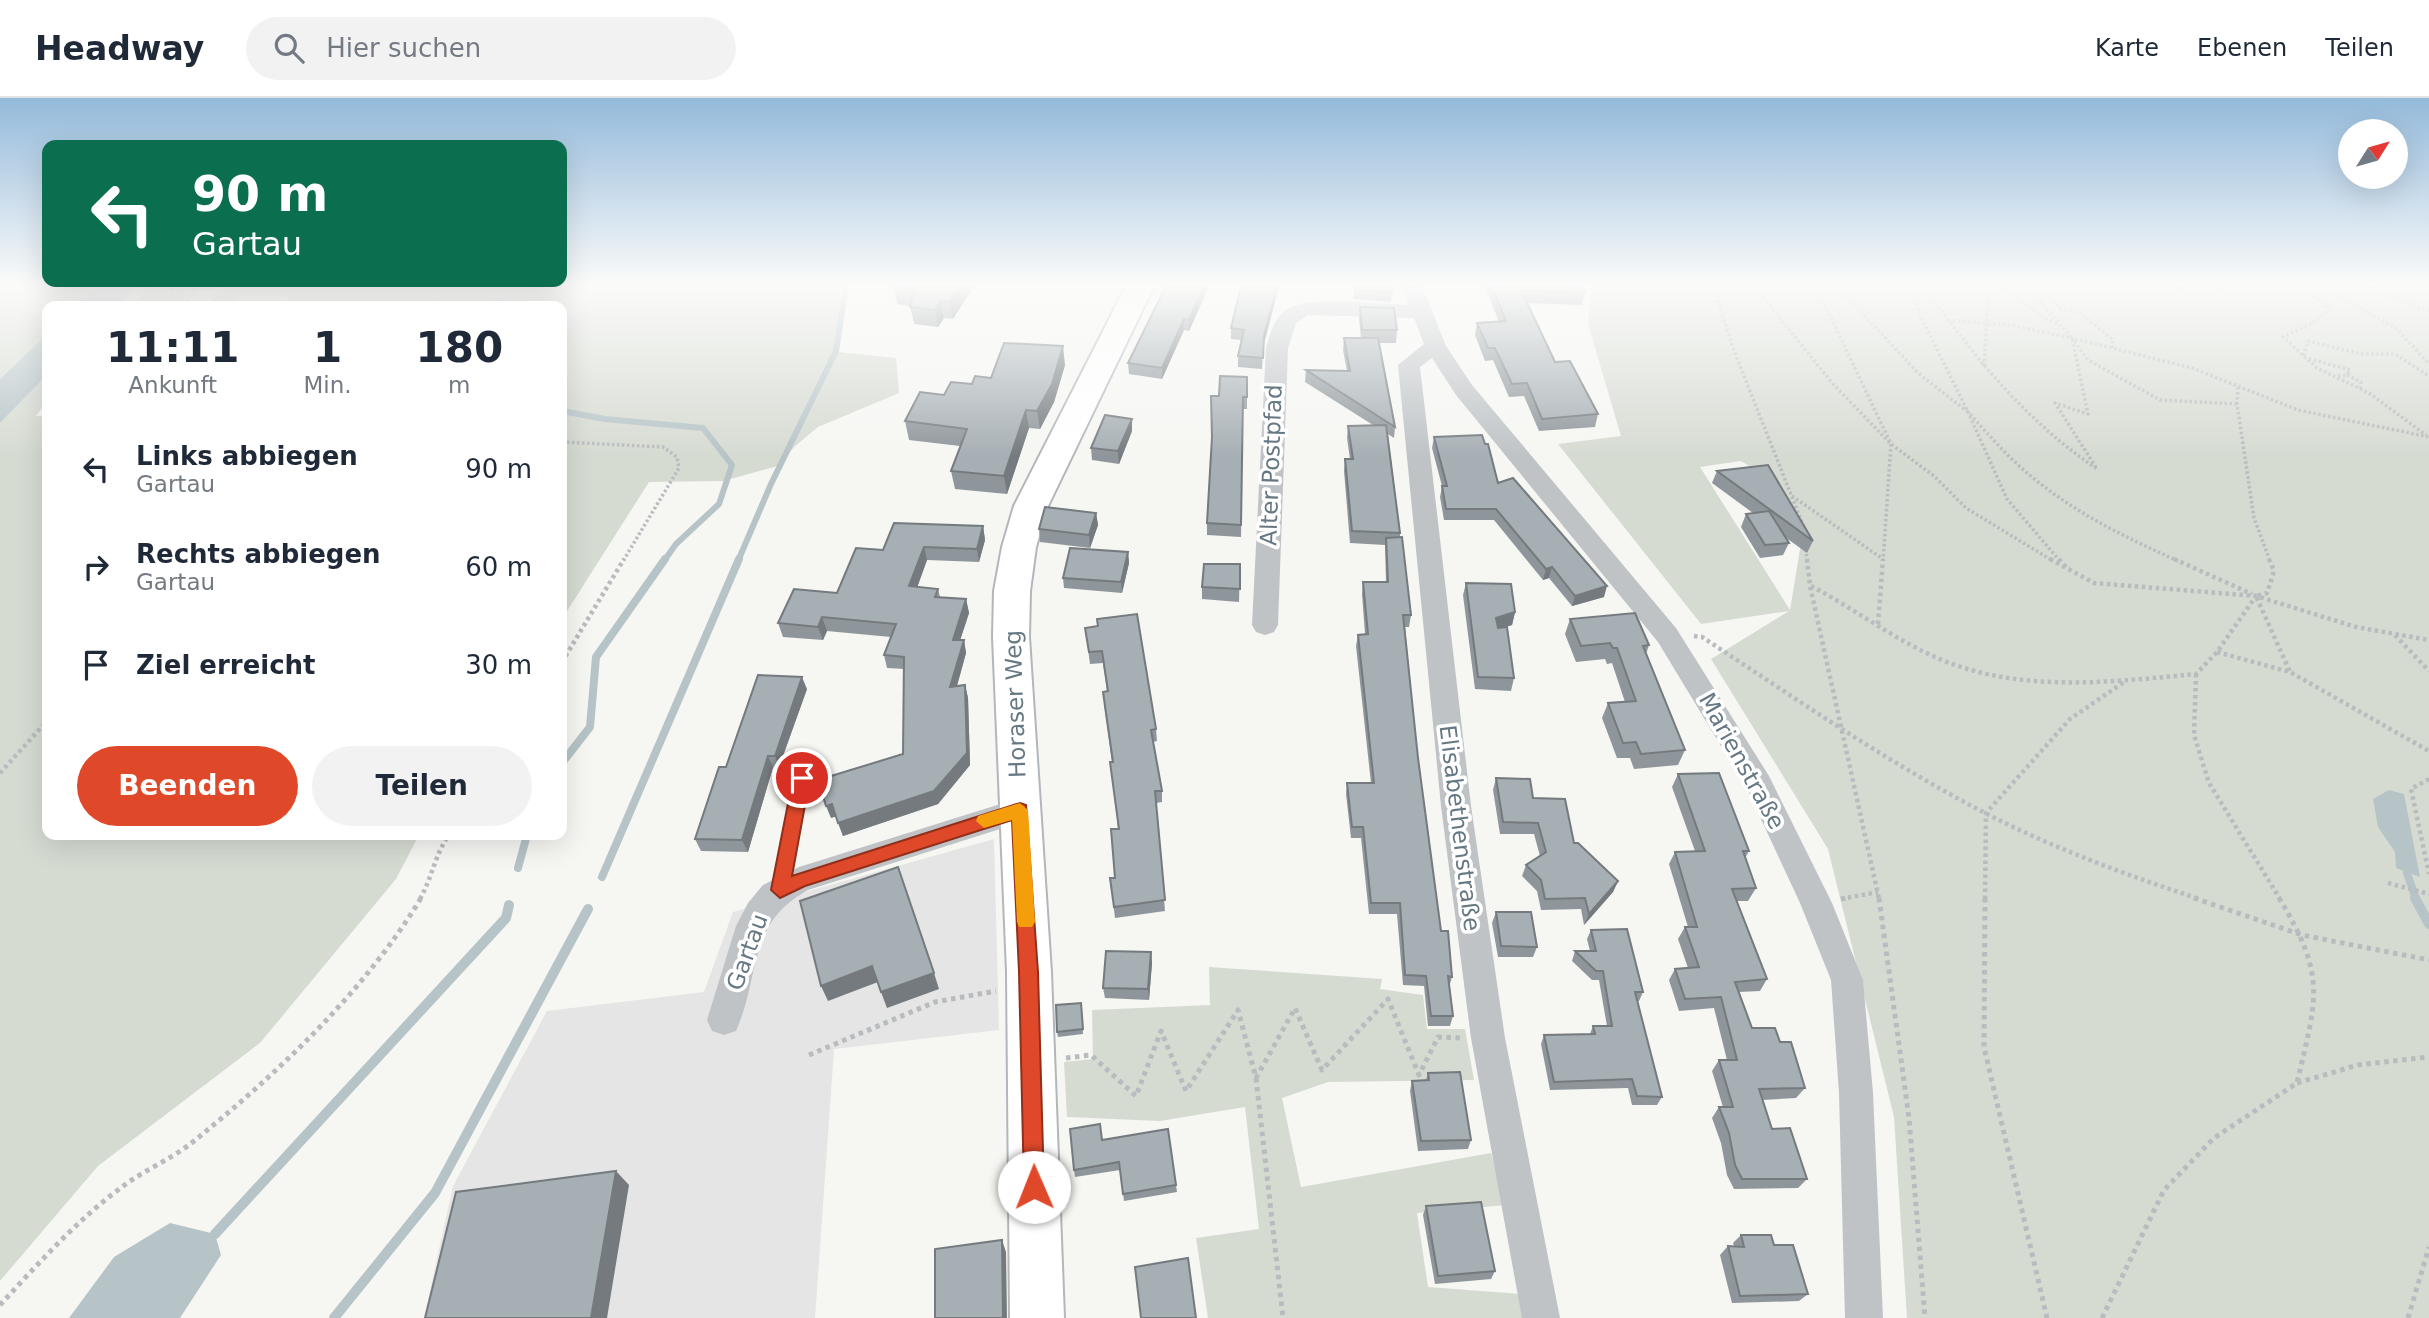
<!DOCTYPE html>
<html lang="de">
<head>
<meta charset="utf-8">
<style>
	:root { --surface:#fff; --page:#f2f2f3; --text:#1f2937; --muted:#747a83; --line:#e0e1e3; --accent:#df492a }
	body { margin:0; font-family:"DejaVu Sans",sans-serif; background:var(--page); color:var(--text); height:100vh; display:flex; flex-direction:column; font-size:26px; white-space:nowrap }
	* { box-sizing:border-box; margin:0 }
	p { font-size:23px; color:var(--muted) }
	.icon { flex:none; width:38px; height:38px; fill:none; stroke:currentColor; stroke-width:2; stroke-linecap:round; stroke-linejoin:round }
	.map { position:relative; flex:1; overflow:hidden }
	.panel { position:absolute; left:42px; top:203px; width:525px; height:539px; display:flex; flex-direction:column; background:var(--surface); border-radius:14px; box-shadow:0 7px 28px #0002 }
	.panel>* { flex:none }
	.banner { position:absolute; left:42px; top:42px; width:525px; height:147px; border-radius:14px; box-shadow:0 7px 28px #0002; background:#0b6e4f; color:#fff; overflow:hidden }
	.needle { width:46px; rotate:53deg }
	.controls { position:absolute; left:2338px; top:21px; display:grid; gap:14px }
	.controls a { display:grid; place-items:center; width:70px; height:70px; border-radius:50%; background:var(--surface); box-shadow:0 7px 28px #0002; font-size:35px }
	.pin { position:absolute; display:grid; place-items:center; width:60px; height:60px; color:#fff; margin:-30px; border:4px solid #fff; border-radius:50%; box-shadow:0 2px 7px #0007 }
	.me { position:absolute; width:77px; margin:-38px; rotate:359deg; stroke-linejoin:round; filter:drop-shadow(0 0 5px #0008) }
	.turn { display:flex; align-items:center; gap:24px; height:147px; padding:0 35px; font-size:32px }
	.turn .icon { width:91px; height:91px; stroke-width:2.5 }
	.turn b { display:block; font-size:49px; line-height:60px }
	.eta { display:flex; justify-content:space-evenly; align-items:center; height:119px; text-align:center }
	.eta b { font-size:42px; font-weight:600; line-height:49px }
	.primary-button { display:flex; gap:14px; margin-top:auto; padding:14px 35px }
	.primary-button a { flex:1; height:80px; border-radius:42px; background:var(--accent); color:#fff; font-size:28px; font-weight:600; line-height:80px; text-align:center }
	.primary-button a+a { background:var(--page); color:var(--text) }
	ul { padding:0; list-style:none }
	li { display:flex; align-items:center; gap:21px; height:98px; padding:0 35px }
	li div { flex:1 }
	li b { display:block; font-size:26px }
	li em { font-style:normal }
	header { display:flex; align-items:center; gap:42px; box-sizing:border-box; height:98px; padding:0 35px; background:var(--surface); border-bottom:2px solid var(--line) }
	header strong { font-size:33px }
	nav { display:flex; gap:38px; margin-inline-start:auto; font-size:24px }
	.search { width:490px; height:63px; background:var(--page); display:flex; align-items:center; gap:18px; box-sizing:border-box; padding:0 24px; border-radius:38px; color:var(--muted); font-size:26px }
	.map>svg:first-child { display:block }
	.built { fill:#e4e5e4 }
	.green { fill:#d6dbd2; fill-rule:evenodd }
	.water { fill:#b6c4c7 }
	.lines { fill:none; stroke-linecap:round; stroke-linejoin:round }
	.stream-far2 { stroke:#b6c4c7; stroke-width:6 }
	.stream-far1 { stroke:#b6c4c7; stroke-width:8 }
	.stream { stroke:#b6c4c7; stroke-width:10 }
	.secondary-casing { stroke:#b1b7bb; stroke-width:4 }
	.path-far2 { stroke:#b9bcbe; stroke-width:3.5; stroke-dasharray:2.5 2.5; stroke-linecap:butt }
	.path-far1 { stroke:#b9bcbe; stroke-width:4.5; stroke-dasharray:3.5 3.5; stroke-linecap:butt }
	.path { stroke:#b9bcbe; stroke-width:5; stroke-dasharray:4.5 4.5; stroke-linecap:butt }
	.lane { fill:#bfc3c6; fill-rule:evenodd }
	.street { fill:#bfc3c6; fill-rule:evenodd }
	.secondary { fill:#fff; fill-rule:evenodd }
	.wall { fill:#8f969b }
	.shaded-wall { fill:#747a7e }
	.building { fill:#a6afb4; stroke:#747a7e; stroke-width:2 }
	.route { fill:#df492a; stroke:#912f1b; stroke-width:2 }
	.slow { fill:#f59e0b }
	.labels { text-anchor:middle; stroke-width:7; stroke-linejoin:round; paint-order:stroke }
	.street-label { font-size:23px; fill:#667883; stroke:#fff }
</style>
</head>
<body>
<header>
<strong>Headway</strong>
<div class="search"><svg class="icon" aria-label="search" viewBox="0 0 24 24"><circle cx="10" cy="10" r="6"/><path d="M15 15l6 6"/></svg>Hier suchen</div>
<nav><a>Karte</a><a>Ebenen</a><a>Teilen</a></nav>
</header>
<div class="map">
<svg width="2429" height="1220" viewBox="0 0 2429 1220">
	<rect width="100%" height="100%" fill="#f6f6f3"/>
	<path class="built" d="M994,741L999,932L834,951L815,1220H424L453,1088L547,913L704,894L733,814Z"/>
	<path class="green" d="M0,188H93L74,208H47V236L0,281Z
		M151,188H173L168,195H187L179,207L193,208H131Z
		M226,188H841L838,254L896,260L899,295L818,329L795,348L778,368L723,383L649,384L562,521V208H301L285,198L241,197L231,207L215,206Z
		M1591,188H2429V1220H1907L1894,1019L1828,751L1711,561L1789,513L1701,526L1558,346L1621,338L1588,226ZM1741,363L1766,378L1802,439L1790,512L1700,369Z
		M47,277V303L36,318H47V737H419L396,781L260,945L98,1068L0,1183V325Z
		M1209,869L1382,881L1380,891L1423,897L1427,931H1465L1474,982L1328,984L1282,1000L1301,1089L1491,1055L1506,1107L1417,1115L1428,1189L1521,1196L1527,1220H1208L1196,1140L1259,1131L1245,1009L1160,1023L1067,1019L1064,964L1093,961L1092,912L1210,907Z"/>
	<path class="water" d="M93,188H138L119,207L74,208Z
		M47,236V277L0,325V281Z
		M2389,692L2404,696L2420,779L2396,770L2395,754L2378,729L2373,701Z
		M170,1125L215,1136L221,1157L180,1220H69L114,1159Z"/>
	<g class="lines">
		<path class="stream-far2" d="M491,208L517,188
			M562,313L605,321L703,330L732,367L719,406L676,446L664,463
			M738,463L771,386L836,253L846,188"/>
		<path class="stream-far1" d="M562,665L590,629L596,559L665,461
			M518,770L527,737
			M2407,775L2416,801
			M602,779L739,461"/>
		<path class="stream" d="M2415,800L2429,826
			M215,1136L506,820L509,807
			M334,1220L435,1095L588,811"/>
		<defs>
			<path id="secondary" d="M1126,188H1154L1048,408L1036,449L1030,493L1029,539L1051,874L1064,1220H1010L1007,874L993,539L994,493L1002,449L1014,408Z"/>
		</defs>
		<use href="#secondary" class="secondary-casing"/>
		<path class="path-far2" d="M176,188L170,194H193L186,204L211,208L225,188
			M1713,188L1733,250L1805,432
			M1754,188L1833,286L1891,346L1934,378L1966,410L2053,463
			M1816,188L1891,346L1883,463
			M1837,188L1918,275L1968,314L1920,217L1910,188
			M1924,188C1973,258 2026,323 2097,371L2055,305L2088,316L2072,240L2036,199L2037,188
			M2001,188L2041,218L2058,226
			M2039,188L2061,211L2079,214L2113,242L2112,250
			M2167,188L2209,196L2228,188
			M2302,188L2330,211L2311,226L2283,239L2317,270L2369,295L2426,337
			M2321,188L2397,231L2429,266
			M2367,188L2429,213
			M143,193L148,188
			M1717,204L1722,188
			M432,208L452,188
			M1948,222L2016,228L2071,240
			M1984,268L1989,188
			M2347,277L2361,284L2360,290
			M2338,278L2347,277L2350,272L2303,259L2308,243L2362,256H2395L2429,278
			M2238,289L2237,306L2254,420L2270,463
			M2237,306L2160,302L2088,262L2072,240L2192,270L2298,312L2429,339
			M562,344L663,349L677,359L679,370L623,463
			M1792,398L1883,461
			M1806,451L1807,463
			M2060,463L2007,401L1968,314C1990,338 2011,363 2037,383C2079,417 2129,441 2178,463"/>
		<path class="path-far1" d="M1807,461L1810,488L1879,801
			M2050,461L2094,485L2256,498
			M2059,461L2066,469
			M2174,461L2252,496
			M2269,461L2274,473L2267,495L2256,498L2290,574
			M1811,488C1855,511 1896,543 1942,562C2022,595 2112,584 2196,576L2217,554L2256,498L2356,529L2429,542
			M1878,526L1883,461
			M2395,537L2429,573
			M1694,538L1702,539C1795,600 1888,665 1987,716C2055,751 2127,777 2199,801
			M2217,554L2290,574L2429,653
			M562,564L624,461
			M2196,576L2194,637L2209,685L2280,801
			M0,675L47,623
			M2429,681L2411,691L2429,776
			M2388,785L2429,796
			M420,801C432,780 435,756 449,737
			M1841,801L1878,794
			M1985,801L1986,715L2070,621L2127,582"/>
		<path class="path" d="M1879,800L1909,1020L1925,1220
			M1985,800L1984,949L2047,1220
			M2194,800L2302,837L2429,862
			M1841,801L1848,800
			M809,957L935,904L996,893
			M1066,960L1091,957L1136,998L1161,933L1186,993L1238,912L1256,980L1295,910L1322,972L1388,901L1419,977L1438,939L1460,940
			M1256,980L1283,1220
			M2297,985L2358,967L2429,959
			M0,1207C37,1167 78,1121 122,1089C144,1072 172,1061 194,1043C278,975 365,893 421,800
			M2102,1220L2164,1092L2214,1040L2297,985C2317,899 2327,879 2279,800
			M2408,1220L2429,1149"/>
		<path class="lane" d="M802,674L807,676L809,680L788,792L786,797L780,799L774,797L772,792L795,680L797,676Z"/>
		<path class="street" d="M1402,188H1422L1446,248L1472,287L1676,530L1769,678L1832,805L1863,882L1873,995L1883,1220H1845L1839,995L1831,882L1800,805L1747,691L1658,544L1456,297L1432,260L1420,269L1471,708L1505,940L1560,1220H1522L1471,940L1441,708L1398,267L1424,246L1414,220L1308,217L1296,225L1288,250L1278,527L1274,534L1265,537L1256,534L1252,527L1266,250C1270,237 1273,221 1286,212C1308,196 1380,207 1409,207Z
			M1020,700L1031,703L1035,712L1031,721L808,792C746,826 761,877 736,933L724,937L712,933L707,922L736,828L748,805L763,787L799,769Z"/>
		<use href="#secondary" class="secondary"/>
	</g>
	<path class="wall" d="M169,188H214L211,192L172,193Z
		M974,188L953,221L944,220L938,229L914,226L910,208L897,206L894,190Z
		M1166,188H1209L1189,233L1184,232L1162,281L1129,276L1128,265Z
		M1354,188H1392L1391,204L1354,201Z
		M1485,188H1583L1585,195L1582,207L1527,205L1555,264L1598,316L1595,329L1539,333L1524,298L1509,299L1493,262L1485,263L1475,237L1477,225L1499,224Z
		M1277,196L1263,249L1262,271L1238,269V258L1241,242L1231,241V230Z
		M1360,209L1397,232L1396,245H1379L1395,329L1394,340L1388,336L1400,435V439L1411,517L1409,529H1405L1418,660L1441,833L1452,879L1449,889L1453,918L1450,928H1428L1424,888L1403,887L1397,816H1369L1361,740H1351L1346,696L1347,685H1371L1356,548L1358,537L1365,536L1362,496L1363,484H1386L1385,447L1350,445L1344,373L1345,361H1350L1347,340L1348,328L1373,327L1305,284L1306,272L1347,273L1343,252L1344,240H1361L1359,221Z
		M1065,267L1054,304L1040,331L1029,330L1007,396L955,391L951,373L960,348L909,342L905,323L944,297L991,280Z
		M1247,279V311H1243L1241,439L1207,437V425Z
		M1132,321V333L1119,366L1092,362L1091,350Z
		M1434,339L1498,385L1604,499L1572,508L1549,480L1543,482L1494,422H1444L1440,399L1442,388L1432,350Z
		M1717,373L1813,443L1807,455L1785,439L1789,445L1783,457L1760,460L1741,429L1746,416L1753,415L1712,385Z
		M1096,415L1098,427L1090,450L1040,444L1039,431Z
		M983,428L985,442L979,464L927,462L917,489L938,491L940,499L966,501L969,515L960,542H964L966,555L957,588L965,587L968,600L970,667L938,706L843,738L836,718L831,720L903,656L904,571L887,570L884,557L891,539L827,533L823,542L783,539L778,525L837,495L883,452Z
		M1128,454L1129,465L1122,495L1064,490L1063,480Z
		M1240,466L1239,504L1202,501V489Z
		M1466,485L1515,514L1512,527L1502,530L1514,580L1511,593L1475,591L1463,497Z
		M1570,521L1649,547L1646,556L1685,652L1678,667L1634,671L1630,660H1617L1602,620L1608,605L1625,604L1612,565L1607,566L1605,561L1576,564L1565,536Z
		M1085,530L1156,631L1157,643L1153,644L1162,693V704L1156,705L1165,813L1115,820L1110,780H1115L1118,731L1112,664L1104,606L1107,593L1103,565L1090,566Z
		M807,591L779,669H773L748,754L701,753L695,741L726,669Z
		M1678,676L1749,753L1745,760L1756,790L1748,803H1737L1767,881L1760,893L1739,894L1752,930L1780,944L1805,990L1796,1000L1762,1002L1772,1031L1807,1081L1798,1090L1734,1091L1727,1077L1721,1045L1712,1020L1719,1009H1723L1712,973L1719,962H1727L1714,910L1679,913L1669,882L1675,871L1688,870L1678,841L1685,829H1688L1669,766L1675,754L1695,753L1672,689Z
		M1496,680L1533,700L1574,745L1618,783L1613,794L1584,827L1581,811L1541,812L1537,793L1522,778L1526,767L1540,758L1534,736H1500L1493,692Z
		M1496,814L1537,849L1533,859H1498L1492,825Z
		M1591,832L1643,894L1639,903H1637L1662,999L1657,1007H1632L1628,990L1550,992L1541,946L1544,937L1590,936L1593,928H1607L1599,882H1592L1572,863L1575,853H1590L1587,841Z
		M1151,854L1152,865L1149,902L1105,900L1103,890Z
		M1082,911L1083,936L1058,939L1057,934Z
		M1428,975L1471,1042L1468,1051L1418,1053L1410,993L1412,983L1426,982Z
		M1102,1042L1176,1087L1177,1094L1124,1103L1120,1072L1075,1079L1074,1072Z
		M1426,1108L1495,1173L1491,1181L1435,1186L1423,1117Z
		M1741,1137L1774,1147L1808,1196L1799,1203L1732,1205L1720,1157L1728,1148H1734L1733,1145Z"/>
	<path class="shaded-wall" d="M960,188H974L953,221L950,204Z
		M1204,188H1209L1189,233V222Z
		M1277,188V196L1263,249L1262,271L1264,238Z
		M941,203L944,220L938,229L935,212Z
		M1184,221V232L1162,281V270Z
		M1063,248L1065,267L1054,304L1040,331L1037,313Z
		M1026,312L1029,330L1007,396L1004,378Z
		M1132,321V333L1119,366L1118,353Z
		M1096,415L1098,427L1090,450L1089,437Z
		M983,428L985,442L979,464L977,451Z
		M924,449L927,462L913,501L909,488Z
		M1128,454L1129,465L1122,495L1121,484Z
		M1552,469L1549,480L1543,482L1546,471Z
		M1607,488L1604,499L1572,508L1575,498Z
		M966,501L969,515L956,555L953,542Z
		M1515,514L1512,527L1493,533L1496,520Z
		M822,519L827,533L823,542L818,529Z
		M964,542L966,555L953,602L950,589Z
		M802,579L807,591L779,669L775,658Z
		M965,587L968,600L970,667L938,706L843,738L838,725Z
		M768,658L773,669L748,754L742,742Z
		M832,706L837,718L831,720L826,708Z
		M1618,783L1613,794L1584,827L1589,816Z
		M1151,854L1152,865L1149,902L1148,891Z
		M872,868L878,884L828,903L821,888Z
		M934,875L939,891L887,910L881,894Z
		M616,1073L629,1087L607,1220H591Z
		M1002,1142L1006,1154L1007,1220H1003Z"/>
	<path class="building" d="M895,188H960L950,204L941,203L935,212L910,209L915,192L894,190Z
		M1166,188H1204L1189,222L1184,221L1162,270L1128,265Z
		M1241,188H1277L1264,238L1263,260L1238,258L1244,232L1231,230Z
		M1355,188H1392V194L1355,192Z
		M1492,188H1583L1585,195L1521,192L1555,264L1570,263L1598,316L1542,321L1527,285L1512,286L1495,250H1488L1477,225L1506,223Z
		M1360,209L1394,210L1397,232H1362Z
		M1344,240H1378L1395,329L1306,272L1350,273Z
		M1004,245L1063,248L1052,286L1037,313L1026,312L1004,378L951,373L967,331L905,323L920,294L944,297L951,284L972,286L975,278L991,280Z
		M1220,278L1247,279V299H1243L1241,427L1207,425L1212,339L1211,298H1219Z
		M1105,317L1132,321L1118,353L1091,350Z
		M1386,327L1400,435L1352,433L1345,361H1353L1348,328Z
		M1482,337L1485,346H1488L1498,385L1513,380L1607,488L1575,498L1552,469L1546,471L1496,411H1446L1442,388H1447L1434,339Z
		M1768,367L1813,443L1717,373Z
		M1045,409L1096,415L1089,437L1039,431Z
		M1769,413L1789,445L1765,447L1746,416Z
		M894,425L983,428L977,451L924,449L909,488L938,491L935,499L966,501L953,542H964L950,589L965,587L967,655L934,693L838,725L832,706L826,708L818,682L903,656L904,559L884,557L896,526L822,519L818,529L778,525L794,491L837,495L856,450L883,452Z
		M1402,439L1411,517H1403L1418,660L1441,833H1448L1452,879L1448,878L1453,918H1431L1426,878L1405,877L1400,805H1371L1363,729H1352L1347,685H1374L1358,537L1368,536L1363,484H1388L1386,440Z
		M1070,450L1128,454L1121,484L1063,480Z
		M1204,466H1240V491L1202,489Z
		M1466,485L1511,486L1515,514L1496,520L1498,530L1507,529L1514,580L1478,579Z
		M1635,515L1649,547L1643,548L1685,652L1641,656L1636,644L1623,645L1608,605L1636,603L1617,550H1613L1610,545L1581,548L1570,521Z
		M1137,516L1156,631L1151,632L1162,693H1155L1165,802L1114,809L1110,780H1115L1111,731H1119L1110,664H1113L1103,594L1108,593L1102,553L1089,554L1085,530L1098,528L1097,521Z
		M758,577L802,579L775,658H768L742,742L695,741L719,669H726Z
		M1719,675L1749,753H1743L1756,790L1732,791L1767,881L1735,884L1752,930H1775L1780,944H1791L1805,990L1759,991L1772,1031L1790,1030L1807,1081H1742L1735,1067L1729,1035L1719,1009H1733L1719,962H1737L1721,899L1685,901L1675,871L1699,869L1685,829H1697L1675,754L1705,753L1678,676Z
		M1496,680L1530,681L1533,700L1565,701L1574,745H1578L1618,783L1589,816L1585,800L1545,801L1541,782L1526,767L1546,754L1538,725L1503,724Z
		M898,769L934,875L881,894L872,868L821,888L800,803Z
		M1496,814H1531L1537,849L1501,848Z
		M1627,831L1643,894H1635L1662,999L1637,998L1632,981L1554,984L1544,937L1595,936L1593,928H1612L1603,873H1596L1575,853H1596L1591,832Z
		M1106,853L1151,854L1148,891L1103,890Z
		M1081,905L1083,931L1057,934L1056,907Z
		M1460,974L1471,1042L1421,1043L1412,983L1429,982L1428,975Z
		M1100,1026L1102,1042L1168,1031L1176,1087L1123,1096L1119,1064L1074,1072L1070,1031Z
		M616,1073L591,1220H425L456,1094Z
		M1481,1104L1495,1173L1438,1178L1426,1108Z
		M1741,1137H1771L1774,1147H1793L1808,1196L1740,1198L1728,1148L1744,1149Z
		M1002,1142L1003,1220H935V1151Z
		M1188,1160L1196,1220H1141L1135,1169Z"/>
	<linearGradient id="sky" x2="0" y2="1"><stop stop-color="#94badb"/><stop offset="0.52" stop-color="#fbfbfa"/><stop offset="1" stop-color="#fbfbfa" stop-opacity="0"/></linearGradient>
	<rect width="2429" height="359" fill="url(#sky)"/>
	<path class="route" d="M802,674L810,680L792,778L1020,705L1026,707L1038,874L1044,1089L1041,1097L1034,1100L1027,1097L1024,1089L1019,874L1012,722L805,788L780,800L771,792L793,680Z"/>
	<path class="slow" d="M1020,705L1028,712L1035,824L1032,829H1019L1017,824L1012,722L984,730L976,723L978,718Z"/>
	<g class="labels">
		<g class="street-label">
			<text transform="translate(1271 367) rotate(-88)" y="8">Alter Postpfad</text>
			<text transform="translate(1015 606) rotate(-92)" y="8">Horaser Weg</text>
			<text transform="translate(1742 663) rotate(61)" y="8">Marienstraße</text>
			<text transform="translate(1460 730) rotate(83)" y="8">Elisabethenstraße</text>
			<text transform="translate(747 854) rotate(-70)" y="8">Gartau</text>
		</g>
	</g>
</svg>
<div class="controls">
<a><svg class="needle" viewBox="-14 -14 28 28"><path d="M0-13l5 13h-10z" fill="#e53935"/><path d="M0 13l5-13h-10z" fill="#747a83"/></svg></a>
</div>
<div class="pin" style="left:802px;top:680px;background:#d93025"><svg class="icon" aria-label="arrive" viewBox="0 0 24 24"><path d="M6 21V4h12l-3 4 3 4H6"/></svg></div>
<svg class="me" style="left:1034px;top:1089px" viewBox="-20 -20 40 40"><circle r="19" fill="#fff"/><path d="M0-13L10 11 0 6-10 11z" fill="#df492a"/></svg>
<div class="banner">
<div class="turn"><svg class="icon" aria-label="left" viewBox="0 0 24 24"><path d="M17 20v-9H6M10 6l-5 5 5 5"/></svg><div><b>90 m</b>Gartau</div></div>
</div>
<section class="panel">
<div class="eta">
<div><b>11:11</b><p>Ankunft</p></div>
<div><b>1</b><p>Min.</p></div>
<div><b>180</b><p>m</p></div>
</div>
<ul>
<li><svg class="icon" aria-label="left" viewBox="0 0 24 24"><path d="M17 20v-9H6M10 6l-5 5 5 5"/></svg><div><b>Links abbiegen</b><p>Gartau</p></div><em>90 m</em></li>
<li><svg class="icon" aria-label="right" viewBox="0 0 24 24"><path d="M7 20v-9h11M14 6l5 5-5 5"/></svg><div><b>Rechts abbiegen</b><p>Gartau</p></div><em>60 m</em></li>
<li><svg class="icon" aria-label="arrive" viewBox="0 0 24 24"><path d="M6 21V4h12l-3 4 3 4H6"/></svg><div><b>Ziel erreicht</b></div><em>30 m</em></li>
</ul>
<div class="primary-button"><a>Beenden</a><a>Teilen</a></div>
</section>
</div>
</body>
</html>
